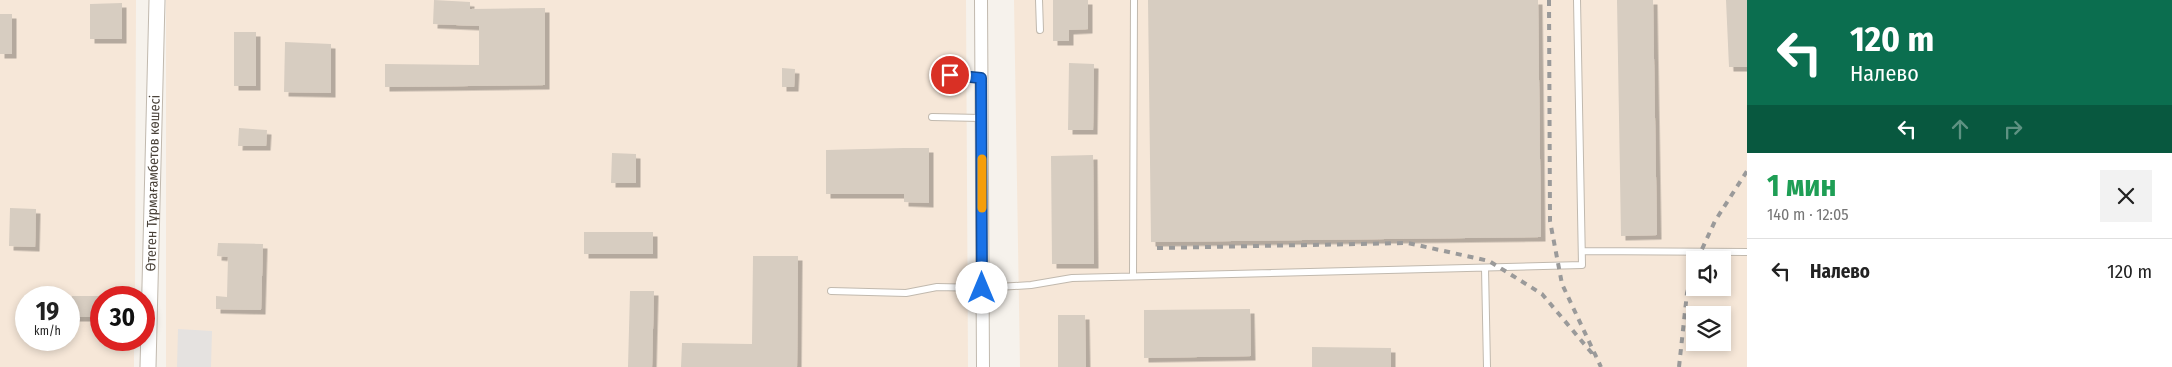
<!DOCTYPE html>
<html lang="ru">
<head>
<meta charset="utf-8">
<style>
	:root { --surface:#fff; --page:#f2f2f2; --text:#222; --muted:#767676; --line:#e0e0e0 }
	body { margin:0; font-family:"Fira Sans Condensed",sans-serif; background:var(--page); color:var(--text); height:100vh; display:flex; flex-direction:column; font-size:19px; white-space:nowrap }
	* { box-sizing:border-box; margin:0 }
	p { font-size:16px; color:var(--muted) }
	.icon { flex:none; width:28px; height:28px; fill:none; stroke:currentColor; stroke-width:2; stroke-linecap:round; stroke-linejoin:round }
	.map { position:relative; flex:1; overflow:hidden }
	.sheet { display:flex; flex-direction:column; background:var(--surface); width:425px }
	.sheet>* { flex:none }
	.hud { background:#0b6e4f; color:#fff; overflow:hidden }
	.tools { position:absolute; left:1686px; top:251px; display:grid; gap:10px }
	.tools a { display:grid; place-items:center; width:45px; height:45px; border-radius:0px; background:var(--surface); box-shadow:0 2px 8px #0003; font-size:25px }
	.speed { position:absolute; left:15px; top:286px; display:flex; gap:10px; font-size:25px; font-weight:700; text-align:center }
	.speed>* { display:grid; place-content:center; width:65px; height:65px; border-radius:50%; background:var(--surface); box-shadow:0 2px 8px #0003; line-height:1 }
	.speed small { font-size:12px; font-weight:400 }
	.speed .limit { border:8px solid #d22; background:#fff; color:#111 }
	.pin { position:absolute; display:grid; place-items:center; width:42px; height:42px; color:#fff; margin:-21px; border:2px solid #fff; border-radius:50%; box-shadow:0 1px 5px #0007 }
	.me { position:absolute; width:55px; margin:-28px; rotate:0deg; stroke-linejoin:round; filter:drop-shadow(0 0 4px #0008) }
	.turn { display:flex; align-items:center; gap:18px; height:105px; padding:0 20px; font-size:22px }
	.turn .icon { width:65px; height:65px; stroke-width:2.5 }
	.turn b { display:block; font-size:35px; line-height:42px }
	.lanes { display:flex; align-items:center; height:48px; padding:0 20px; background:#0003; justify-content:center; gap:25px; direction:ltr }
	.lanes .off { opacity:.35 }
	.round { display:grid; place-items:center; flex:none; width:52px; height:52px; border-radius:0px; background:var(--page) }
	.headline { display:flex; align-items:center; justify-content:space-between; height:85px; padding:0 20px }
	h1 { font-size:30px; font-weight:700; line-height:38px; color:#1e9e55 }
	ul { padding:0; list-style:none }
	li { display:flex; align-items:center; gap:15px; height:65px; padding:0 20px; border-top:1px solid var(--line) }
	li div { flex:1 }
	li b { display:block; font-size:19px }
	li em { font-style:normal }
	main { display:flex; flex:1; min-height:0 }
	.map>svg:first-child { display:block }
	.commercial { fill:#f6e7d8; fill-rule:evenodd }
	.parking { fill:#e5e2e0 }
	.building { fill:#d7cdc1; filter:url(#shadow) }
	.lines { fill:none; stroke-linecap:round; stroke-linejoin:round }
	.service-casing { stroke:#c1b9ae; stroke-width:8 }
	.minor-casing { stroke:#c1b9ae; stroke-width:14 }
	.tertiary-casing { stroke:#c1b9ae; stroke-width:17 }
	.service { stroke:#fff; stroke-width:6 }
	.minor { stroke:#fff; stroke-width:12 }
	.tertiary { stroke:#fff; stroke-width:15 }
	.rail { stroke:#9a9a9a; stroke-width:4; stroke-dasharray:6 6; stroke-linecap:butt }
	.route-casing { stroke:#114b97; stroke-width:12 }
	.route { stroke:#1a73e8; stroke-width:9 }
	.slow { stroke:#f59e0b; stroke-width:9 }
	.labels { text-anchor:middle; stroke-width:4.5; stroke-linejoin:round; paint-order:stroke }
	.street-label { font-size:14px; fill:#4a4239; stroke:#fff }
</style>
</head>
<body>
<main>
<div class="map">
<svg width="1747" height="367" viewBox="0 0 1747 367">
	<defs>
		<filter id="shadow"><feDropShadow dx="4.5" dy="4.5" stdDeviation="0" flood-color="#0004"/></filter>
	</defs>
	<rect width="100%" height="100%" fill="#f6f2ec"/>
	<path class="commercial" d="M0,0H136L135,297L101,298V340H134V367H0ZM26,298H69V340H26Z
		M166,0H966L968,367H166Z
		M1014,0H1747V367H1020ZM1695,260H1722V288H1695ZM1695,315H1722V342H1695Z"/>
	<path class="parking" d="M178,329L212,331L211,367H177Z"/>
	<path class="building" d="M434,0L470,2V9L545,8V85L385,87V64L479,65V26L433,24Z
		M1053,0H1088V29L1069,30V41H1053Z
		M1148,0H1538L1541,237L1151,242Z
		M1617,0H1653L1657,235L1621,236Z
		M1726,0H1747V67H1729Z
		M122,3V39H90V4Z
		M0,14H12V54H0Z
		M234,32H256V86H234Z
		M285,42L331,44V93L284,92Z
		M1069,63L1094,64L1093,130H1068Z
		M782,68L795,69L794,87H782Z
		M239,128L267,130L266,146H238Z
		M904,148H929V203L904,202V194H826V150Z
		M612,153L636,154V183H611Z
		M1093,155L1094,264H1052L1051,156Z
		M10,208L36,209L35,247L9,246Z
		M584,232H653V254H584Z
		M218,243L263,244L261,310L216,309V296L227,297L228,257L217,256Z
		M753,256H798L797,367H681L682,343L752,344Z
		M630,291H654L652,367H628Z
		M72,296H101V317H72Z
		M1250,309L1251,356L1144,358V310Z
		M1058,315H1085L1086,367H1058Z
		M1312,347L1391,348V367H1312Z"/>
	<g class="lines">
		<defs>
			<path id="service" d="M1039,0L1040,30
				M934,73L981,78
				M932,117L981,118
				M1582,251L1747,252
				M1485,268L1487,367
				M1133,276L1134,0
				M831,291L906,293L937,287L982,288L1031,285L1072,278L1582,265L1577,0"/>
			<path id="minor" d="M981,0L983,367"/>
			<g id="tertiary">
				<path id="s1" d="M148,367L157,0"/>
			</g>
		</defs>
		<use href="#service" class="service-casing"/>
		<use href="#minor" class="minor-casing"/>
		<use href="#tertiary" class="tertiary-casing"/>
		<use href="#service" class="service"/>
		<use href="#minor" class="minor"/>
		<use href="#tertiary" class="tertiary"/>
		<path class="rail" d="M1549,0L1550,221L1562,284L1601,367
			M1157,248L1408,243L1489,261L1542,294L1596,358
			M1697,260L1715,221L1747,171
			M1679,367L1687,293L1695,265"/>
	</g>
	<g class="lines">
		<defs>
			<path id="route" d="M950,75L981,78L982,288"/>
		</defs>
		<use href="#route" class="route-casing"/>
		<use href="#route" class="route"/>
		<path class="slow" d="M982,159V208"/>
	</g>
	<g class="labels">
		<g class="street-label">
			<text dy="5" stroke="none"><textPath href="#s1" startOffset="184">Өтеген Тұрмағамбетов көшесі</textPath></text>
		</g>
	</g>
</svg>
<div class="tools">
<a><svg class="icon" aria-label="sound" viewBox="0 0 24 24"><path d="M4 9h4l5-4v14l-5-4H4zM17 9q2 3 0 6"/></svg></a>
<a><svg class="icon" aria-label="layers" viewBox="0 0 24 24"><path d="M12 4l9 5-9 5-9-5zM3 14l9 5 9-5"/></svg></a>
</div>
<div class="speed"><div>19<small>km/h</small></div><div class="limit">30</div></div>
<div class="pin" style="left:950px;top:75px;background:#d93025"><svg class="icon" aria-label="arrive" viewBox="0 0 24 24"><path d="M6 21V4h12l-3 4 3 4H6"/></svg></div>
<svg class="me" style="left:982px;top:288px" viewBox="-20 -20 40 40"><circle r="19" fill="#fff"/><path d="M0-13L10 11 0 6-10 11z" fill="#1a73e8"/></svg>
</div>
<section class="sheet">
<div class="hud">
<div class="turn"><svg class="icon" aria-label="left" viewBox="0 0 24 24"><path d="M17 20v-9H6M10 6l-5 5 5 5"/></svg><div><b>120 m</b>Налево</div></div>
<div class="lanes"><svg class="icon" aria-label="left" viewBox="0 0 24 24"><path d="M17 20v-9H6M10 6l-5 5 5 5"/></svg><svg class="icon off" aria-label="ahead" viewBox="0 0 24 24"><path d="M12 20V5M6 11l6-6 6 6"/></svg><svg class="icon off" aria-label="right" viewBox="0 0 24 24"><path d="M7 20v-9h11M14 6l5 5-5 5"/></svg></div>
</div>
<div class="headline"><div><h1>1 мин</h1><p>140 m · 12:05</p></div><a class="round"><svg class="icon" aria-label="close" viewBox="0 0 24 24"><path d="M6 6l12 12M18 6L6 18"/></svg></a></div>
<ul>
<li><svg class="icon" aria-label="left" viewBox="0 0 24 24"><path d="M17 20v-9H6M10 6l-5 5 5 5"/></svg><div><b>Налево</b></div><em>120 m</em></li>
</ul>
</section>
</main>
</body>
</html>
